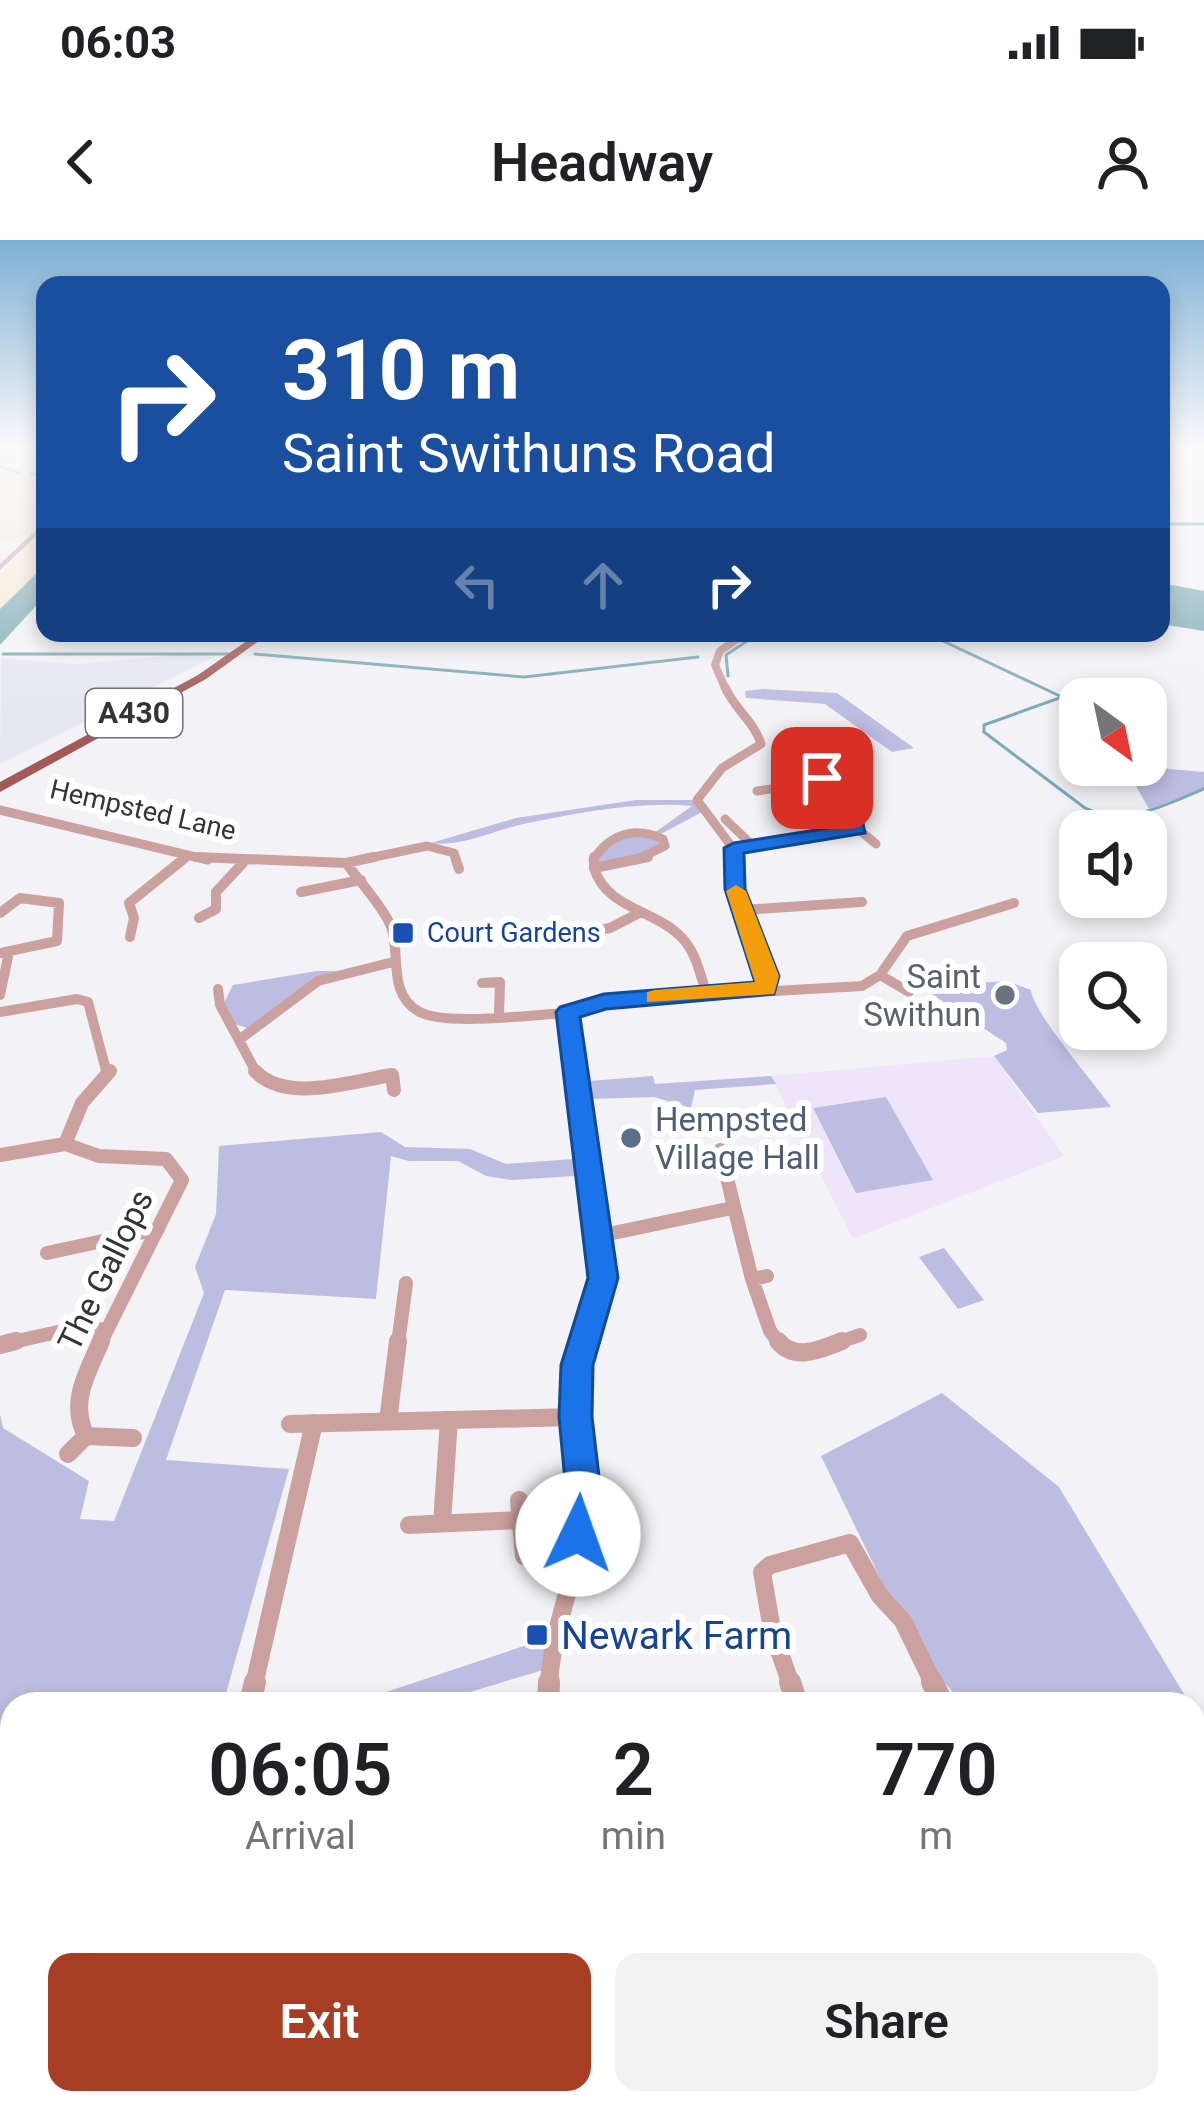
<!DOCTYPE html>
<html lang="en">
<head>
<meta charset="utf-8">
<style>
	:root { --surface:#fff; --page:#f2f2f2; --text:#202124; --muted:#757577; --accent:#a73e24 }
	body { margin:0; font-family:Roboto,sans-serif; background:var(--page); color:var(--text); height:100vh; display:flex; flex-direction:column; font-size:45px; white-space:nowrap }
	* { box-sizing:border-box; margin:0 }
	p { font-size:39px; color:var(--muted) }
	.icon { flex:none; width:66px; height:66px; fill:none; stroke:currentColor; stroke-width:2; stroke-linecap:round; stroke-linejoin:round }
	.map { position:relative; flex:1; overflow:hidden }
	.sheet { position:absolute; left:0px; top:1452px; width:1206px; height:423px; display:flex; flex-direction:column; background:var(--surface); border-radius:36px 36px 0 0; box-shadow:0 6px 18px #0003 }
	.sheet>* { flex:none }
	.hud { position:absolute; left:36px; top:36px; width:1134px; height:366px; border-radius:24px; box-shadow:0 6px 18px #0003; background:#1a4fa0; color:#fff; overflow:hidden }
	.needle { width:78px; rotate:147deg }
	.buttons { position:absolute; left:1059px; top:438px; display:grid; gap:24px }
	.buttons a { display:grid; place-items:center; width:108px; height:108px; border-radius:24px; background:var(--surface); box-shadow:0 6px 18px #0003; font-size:60px }
	.pin { position:absolute; display:grid; place-items:center; width:102px; height:102px; color:#fff; margin:-51px; border-radius:24px; box-shadow:0 6px 18px #0006 }
	.me { position:absolute; width:132px; margin:-66px; rotate:3deg; stroke-linejoin:round; filter:drop-shadow(0 0 9px #0008) }
	.turn { display:flex; align-items:center; gap:42px; height:252px; padding:0 48px; font-size:54px }
	.turn .icon { width:156px; height:156px; stroke-width:2.5 }
	.turn b { display:block; font-size:84px; line-height:102px }
	.lanes { display:flex; align-items:center; height:114px; padding:0 48px; background:#0003; justify-content:center; gap:60px; direction:ltr }
	.lanes .off { opacity:.35 }
	.eta { display:flex; justify-content:space-evenly; align-items:center; height:204px; text-align:center }
	.eta b { font-size:72px; font-weight:600; line-height:84px }
	.action { display:flex; gap:24px; margin-top:auto; padding:24px 48px }
	.action a { flex:1; height:138px; border-radius:24px; background:var(--accent); color:#fff; font-size:48px; font-weight:600; line-height:138px; text-align:center }
	.action a+a { background:var(--page); color:var(--text) }
	.status { display:flex; justify-content:space-between; align-items:center; height:84px; padding:0 60px; background:var(--surface); direction:ltr }
	.status svg { height:33px; fill:currentColor }
	header { display:flex; justify-content:space-between; align-items:center; height:156px; padding:0 48px; background:var(--surface); font-size:54px; font-weight:600 }
	.map>svg:first-child { display:block }
	.commercial { fill:#f6e8d4 }
	.built { fill:#e6e7f2 }
	.education { fill:#eee5fb }
	.green { fill:#bcbde1 }
	.water { fill:#7ca9b5 }
	.lines { fill:none; stroke-linecap:round; stroke-linejoin:round }
	.stream { stroke:#7ca9b5; stroke-width:3 }
	.minor-far5 { stroke:#cba19f; stroke-width:8 }
	.minor-far4 { stroke:#cba19f; stroke-width:9 }
	.minor-far3 { stroke:#cba19f; stroke-width:10 }
	.minor-far2 { stroke:#cba19f; stroke-width:14 }
	.minor-far1 { stroke:#cba19f; stroke-width:18 }
	.minor { stroke:#cba19f; stroke-width:22 }
	.tertiary { fill:#cba19f; fill-rule:evenodd }
	.primary { fill:#a25a59; fill-rule:evenodd }
	.route { fill:#1a73e8; stroke:#114b97; stroke-width:3 }
	.slow { fill:#f59e0b }
	.transit-dot { fill:#1a4fb4; stroke:#fff; stroke-width:4.5 }
	.worship-dot { fill:#6b7280; stroke:#fff; stroke-width:4.5 }
	.service-dot { fill:#5c6f8a; stroke:#fff; stroke-width:4.5 }
	.labels { text-anchor:middle; stroke-width:12; stroke-linejoin:round; paint-order:stroke }
	.far-street-label { font-size:27px; fill:#343436; stroke:#fff }
	.far-transit-label { font-size:27px; fill:#164399; stroke:#fff; text-anchor:start }
	.shield { fill:#fff; stroke:#717172; stroke-width:3 }
	.shield-label { font-size:30px; font-weight:bold; fill:#343436 }
	.worship-label { font-size:33px; fill:#5b616d; stroke:#fff; text-anchor:end }
	.service-label { font-size:33px; fill:#4e5e75; stroke:#fff; text-anchor:start }
	.street-label { font-size:33px; fill:#343436; stroke:#fff }
	.near-transit-label { font-size:39px; fill:#164399; stroke:#fff; text-anchor:start }
</style>
</head>
<body>
<div class="status"><b>06:03</b><svg viewBox="0 0 49 12"><path d="M0 12V9h3v3zM5 12V6h3v6zM10 12V3h3v9zM15 12V0h3v12zM26 1h20v11H26zM47 4h2v5h-2z"/></svg></div>
<header><svg class="icon" aria-label="back" viewBox="0 0 24 24"><path d="M15 5l-7 7 7 7"/></svg>Headway<svg class="icon" aria-label="person" viewBox="0 0 24 24"><circle cx="12" cy="8" r="4"/><path d="M4 21q1-7 8-7t8 7"/></svg></header>
<div class="map">
<svg width="1204" height="1874" viewBox="0 0 1204 1874">
	<rect width="100%" height="100%" fill="#f3f3f7"/>
	<path class="commercial" d="M6,208H45V227L23,233L45,236V325L0,369V335L25,309L18,308V302H0V213Z"/>
	<path class="built" d="M176,415L216,416L0,524L1,418L78,424Z"/>
	<path class="education" d="M994,816L1064,916L853,999L771,836Z"/>
	<path class="green" d="M763,449L837,453L914,508L892,512L825,464L746,458L745,451Z
		M1124,525L1204,532V549L1149,569Z
		M636,560H697L704,571L659,595L665,606L616,626L592,621L616,596L654,593L692,566C636,561 579,573 523,584C493,591 462,607 431,603L516,578Z
		M317,731H336L250,789L235,784L224,763L233,745Z
		M1007,741L1031,750C1033,773 1094,842 1111,867L1038,873L994,816L1007,810L1006,803L921,747Z
		M653,836L655,844L771,836L776,844L695,850L691,868L654,857L591,859L589,841Z
		M886,857L933,940L856,953L813,868Z
		M381,892L405,907L470,909L506,924L587,918L590,935L512,940L486,936L458,921H409L391,916L376,1059L225,1050L166,1220L289,1229L223,1464H12V1863H449L450,1874H0V1174L3,1188L89,1241L80,1279L114,1281L204,1053L195,1027L216,974L219,906Z
		M944,1008L984,1060L958,1069L919,1017Z
		M942,1153L1059,1247L1190,1464H964L939,1437L885,1348L821,1216Z
		M557,1395L550,1428L430,1464H350Z
		M1194,1470L1204,1487V1781L1194,1792Z"/>
	<path class="water" d="M45,325V356L0,405V369Z
		M1161,343L1204,351V391L1161,384Z"/>
	<g class="lines">
		<path class="stream" d="M0,226L19,233
			M31,234L45,235
			M1161,284H1204
			M926,393L1062,457L984,485V492L1085,568C1127,587 1164,565 1204,549
			M3,414H229
			M255,414L524,437L698,417
			M728,436L726,415L759,393"/>
		<path class="minor-far5" d="M726,450L715,425L720,411L746,393"/>
		<path class="minor-far4" d="M725,447C735,470 754,481 761,504L722,528L697,560L735,611V620
			M0,570L208,620
			M725,579L752,605
			M858,589L876,604
			M734,608L858,589L854,560L832,540L757,551
			M182,620L187,616
			M360,620L427,606L454,613L456,620
			M593,620C610,594 634,586 663,599L665,606L636,620"/>
		<path class="minor-far3" d="M196,617L346,623C360,642 380,663 390,684C402,710 386,752 418,771C444,787 535,774 568,773L576,834
			M455,617L459,629
			M735,617V649L767,736L766,749
			M346,623L374,617
			M594,628C607,670 656,669 683,699C696,713 700,734 706,752
			M594,628V617
			M594,628L648,617
			M301,652L361,640
			M742,670L862,662
			M0,673L20,658L59,663L57,701L0,713
			M199,678L216,669V652L243,623
			M573,694L610,688L641,672
			M130,697L134,678L129,663L186,617
			M880,735L907,696L1014,663
			M880,735L909,752
			M482,743L500,742L499,775
			M218,749L220,765L257,834
			M0,755L9,712
			M0,772L77,759L88,762L107,834
			M568,773L604,761L862,746L880,735
			M239,800L318,741L393,722"/>
		<path class="minor-far2" d="M255,831C287,864 352,841 392,835L394,850
			M576,831L603,1038L583,1104
			M65,904L82,863L110,831
			M720,910L752,1039
			M0,915L65,904L99,916L166,919L182,940L100,1104
			M599,996L732,968
			M47,1013L158,989
			M767,1036L752,1039L770,1091L780,1104
			M3,1104L67,1090L106,1089
			M398,1104L406,1043
			M834,1104L860,1095"/>
		<path class="minor-far1" d="M101,1101C87,1134 69,1162 86,1196L133,1198
			M778,1101C795,1122 821,1109 842,1101
			M0,1105L16,1101
			M388,1181L398,1101
			M290,1184L575,1177
			M68,1214L86,1196
			M519,1260L524,1316
			M442,1283L449,1180
			M409,1285L521,1280
			M254,1445L314,1183
			M549,1445C552,1383 583,1322 584,1260C585,1205 568,1156 584,1101
			M791,1445L772,1390L762,1332L770,1325L850,1303L880,1356L903,1381L934,1445"/>
		<path class="minor" d="M790,1442L797,1464
			M932,1442L939,1456
			M250,1464L255,1442
			M548,1464L549,1442
			M609,1863L612,1874
			M909,1863L912,1874"/>
		<path class="tertiary" d="M45,282V288L0,330V324Z"/>
		<path class="primary" d="M258,393H270L206,439L0,552V542L198,435Z"/>
	</g>
	<linearGradient id="sky" x2="0" y2="1"><stop stop-color="#7db0d4"/><stop offset="0.44" stop-color="#fafafb"/><stop offset="1" stop-color="#fafafb" stop-opacity="0"/></linearGradient>
	<rect width="1204" height="470" fill="url(#sky)"/>
	<path class="route" d="M822,533L838,536L856,549L865,593L744,613L745,649L779,736L774,754L606,769L580,777L618,1038L593,1125L592,1177L602,1262L590,1307L578,1312L565,1307L560,1294L567,1262L559,1177L561,1125L588,1038L556,772L560,767L604,754L755,742L725,649L724,608L734,603L848,585L841,555L813,538Z"/>
	<path class="slow" d="M736,645L746,651L779,736L774,754L647,762V752L655,750L755,742L726,651Z"/>
	<g class="transit-dot">
		<rect x="391" y="681" width="24" height="24" rx="6"/>
		<rect x="525" y="1383" width="24" height="24" rx="6"/>
	</g>
	<circle class="worship-dot" cx="1005" cy="755" r="12"/>
	<circle class="service-dot" cx="631" cy="898" r="12"/>
	<g class="labels">
		<g class="far-street-label">
			<text transform="translate(143 570) rotate(13)" y="9">Hempsted Lane</text>
		</g>
		<g class="far-transit-label">
			<text x="427" y="702">Court Gardens</text>
		</g>
		<rect class="shield" x="86" y="449" width="96" height="48" rx="9"/>
		<g class="shield-label">
			<text x="134" y="483">A430</text>
		</g>
		<g class="worship-label">
			<text x="981" y="748">Saint<tspan x="981" dy="38">Swithun</tspan></text>
		</g>
		<g class="service-label">
			<text x="655" y="891">Hempsted<tspan x="655" dy="38">Village Hall</tspan></text>
		</g>
		<g class="street-label">
			<text transform="translate(105 1030) rotate(-64)" y="12">The Gallops</text>
		</g>
		<g class="near-transit-label">
			<text x="561" y="1409">Newark Farm</text>
		</g>
	</g>
</svg>
<div class="buttons">
<a><svg class="needle" viewBox="-14 -14 28 28"><path d="M0-13l5 13h-10z" fill="#e53935"/><path d="M0 13l5-13h-10z" fill="#757577"/></svg></a>
<a><svg class="icon" aria-label="sound" viewBox="0 0 24 24"><path d="M4 9h4l5-4v14l-5-4H4zM17 9q2 3 0 6"/></svg></a>
<a><svg class="icon" aria-label="search" viewBox="0 0 24 24"><circle cx="10" cy="10" r="6"/><path d="M15 15l6 6"/></svg></a>
</div>
<div class="pin" style="left:822px;top:538px;background:#d93025"><svg class="icon" aria-label="arrive" viewBox="0 0 24 24"><path d="M6 21V4h12l-3 4 3 4H6"/></svg></div>
<svg class="me" style="left:578px;top:1294px" viewBox="-20 -20 40 40"><circle r="19" fill="#fff"/><path d="M0-13L10 11 0 6-10 11z" fill="#1a73e8"/></svg>
<div class="hud">
<div class="turn"><svg class="icon" aria-label="right" viewBox="0 0 24 24"><path d="M7 20v-9h11M14 6l5 5-5 5"/></svg><div><b>310 m</b>Saint Swithuns Road</div></div>
<div class="lanes"><svg class="icon off" aria-label="left" viewBox="0 0 24 24"><path d="M17 20v-9H6M10 6l-5 5 5 5"/></svg><svg class="icon off" aria-label="ahead" viewBox="0 0 24 24"><path d="M12 20V5M6 11l6-6 6 6"/></svg><svg class="icon" aria-label="right" viewBox="0 0 24 24"><path d="M7 20v-9h11M14 6l5 5-5 5"/></svg></div>
</div>
<section class="sheet">
<div class="eta">
<div><b>06:05</b><p>Arrival</p></div>
<div><b>2</b><p>min</p></div>
<div><b>770</b><p>m</p></div>
</div>
<div class="action"><a>Exit</a><a>Share</a></div>
</section>
</div>
</body>
</html>
